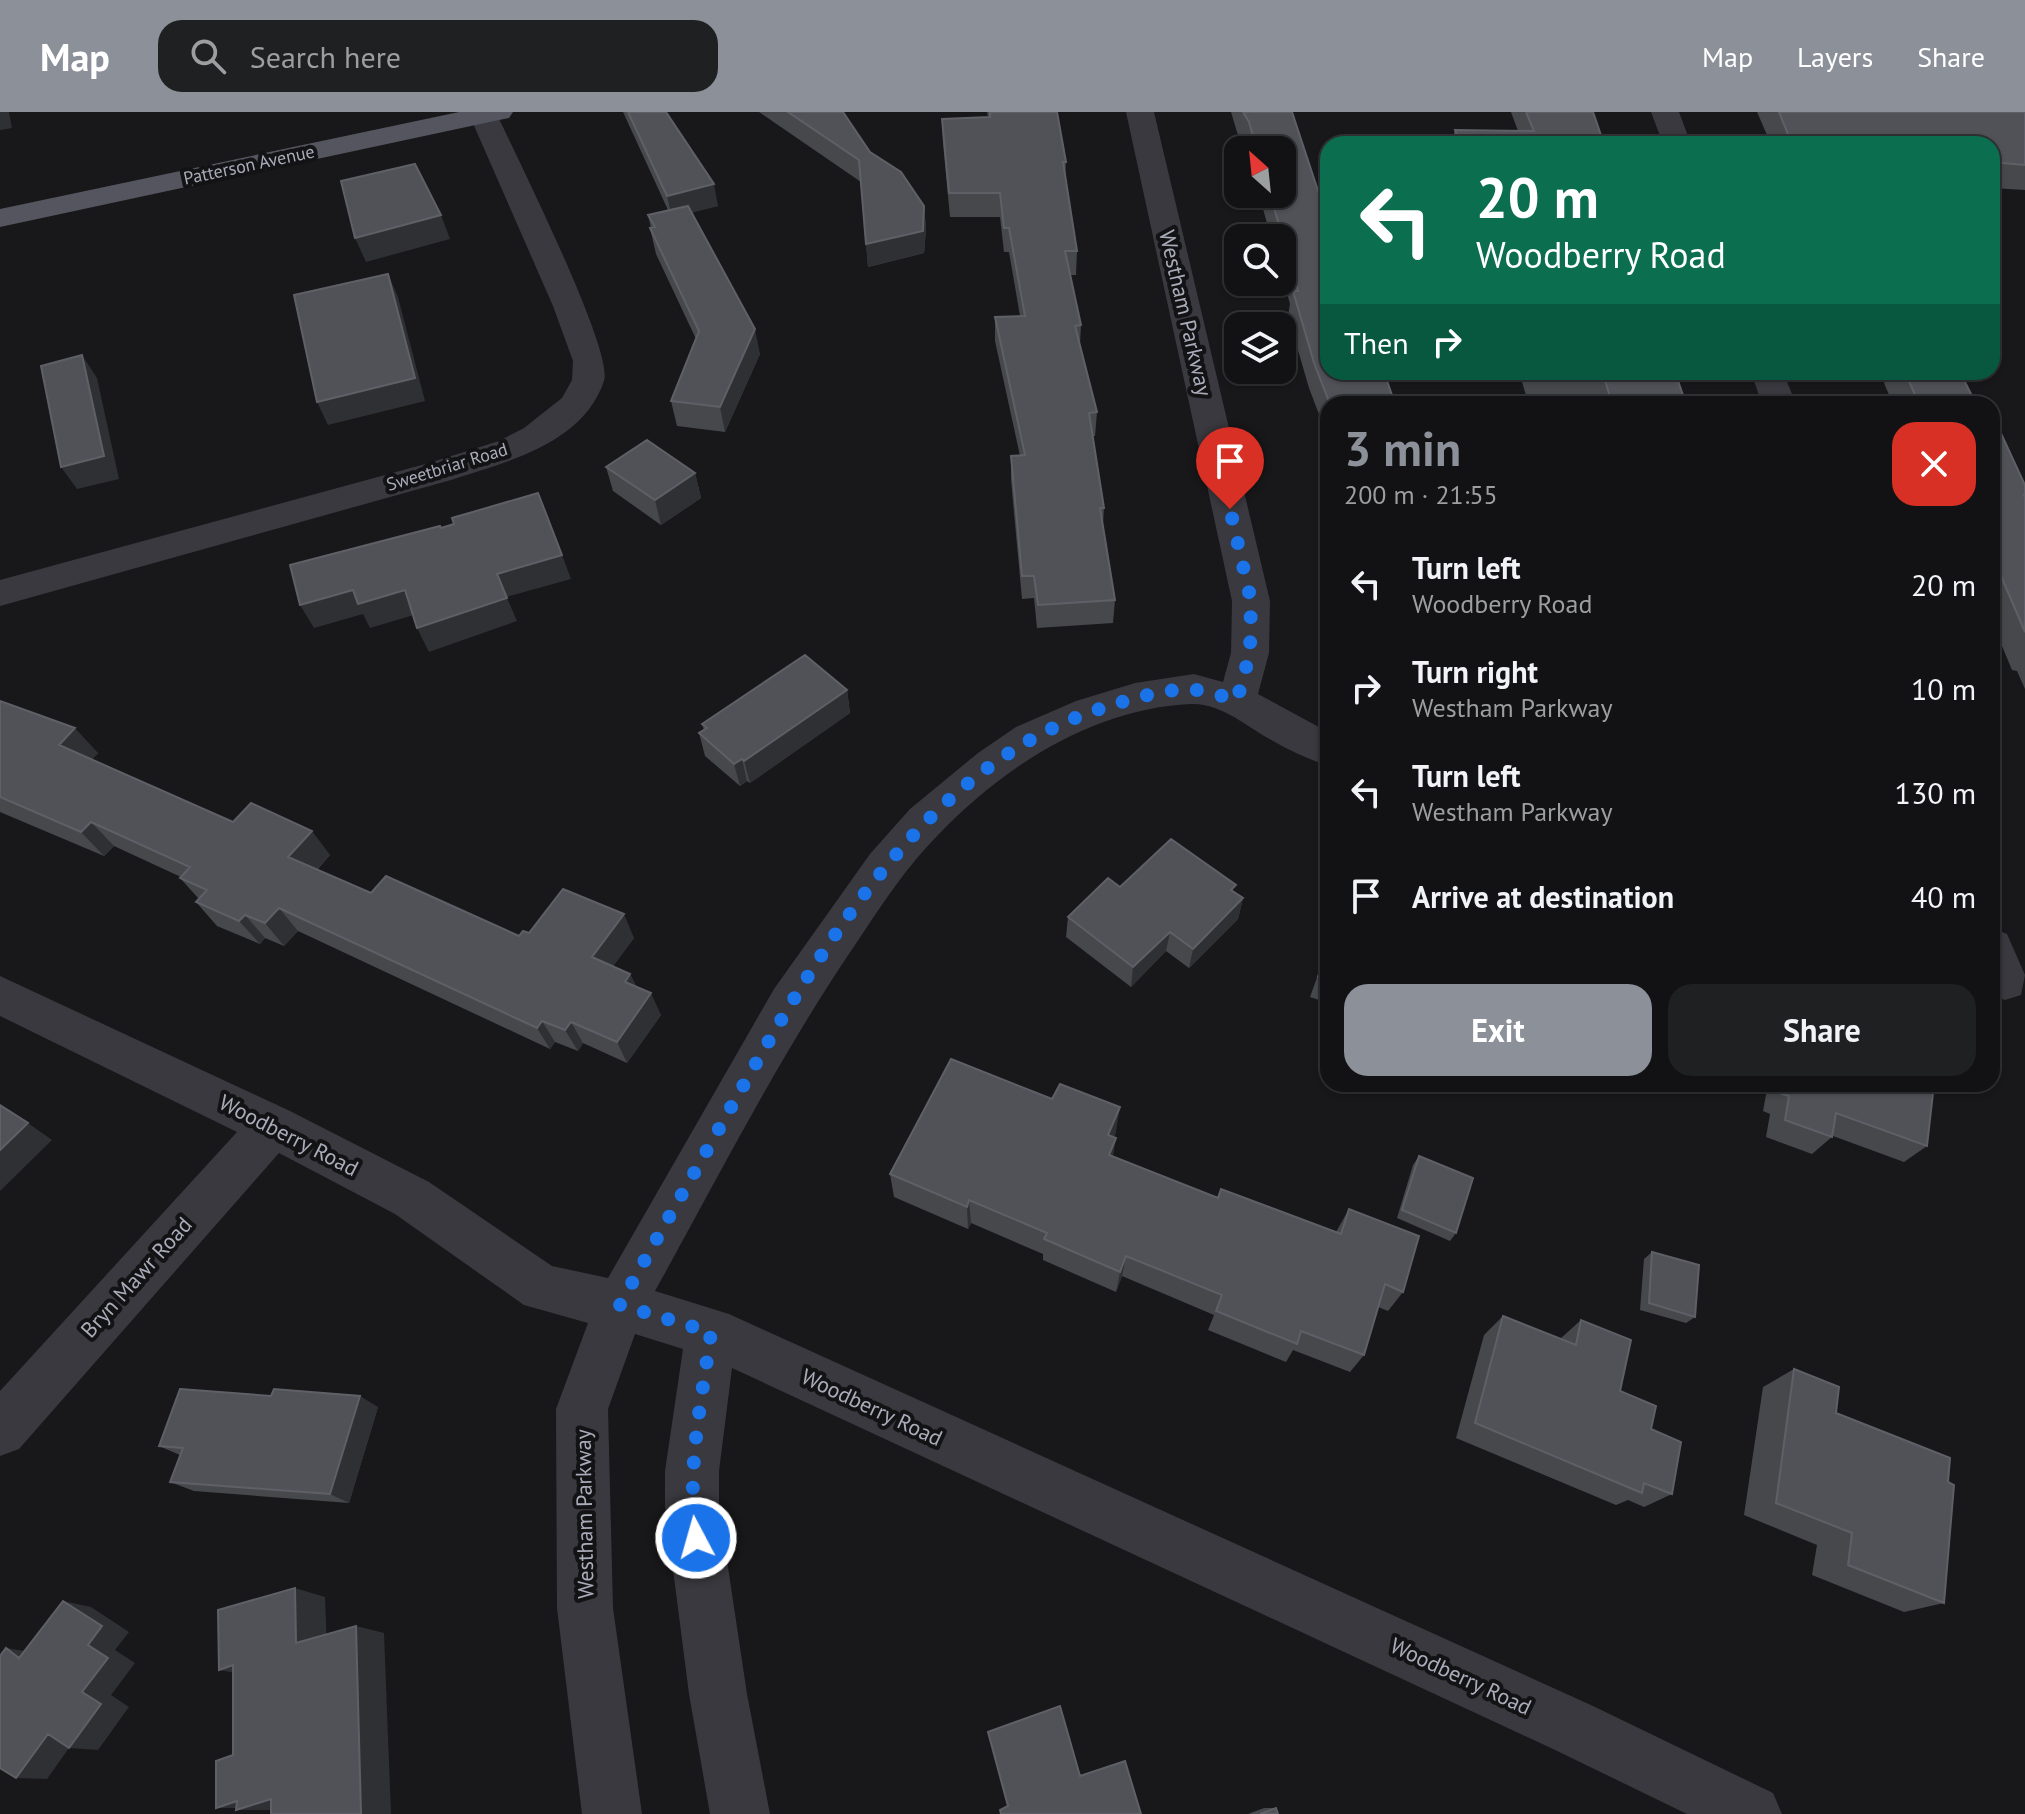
<!DOCTYPE html>
<html lang="en">
<head>
<meta charset="utf-8">
<style>
	:root { --surface:#121214; --page:#1f2022; --text:#f1f3f6; --muted:#9c9ea0; --line:#313234; --accent:#8c9099 }
	body { margin:0; font-family:"PT Sans",sans-serif; background:var(--page); color:var(--text); height:100vh; display:flex; flex-direction:column; font-size:30px; white-space:nowrap }
	* { box-sizing:border-box; margin:0 }
	p { font-size:26px; color:var(--muted) }
	.icon { flex:none; width:44px; height:44px; fill:none; stroke:currentColor; stroke-width:2; stroke-linecap:round; stroke-linejoin:round }
	.map { position:relative; flex:1; overflow:hidden }
	.side { position:absolute; left:1320px; top:284px; width:680px; height:696px; display:flex; flex-direction:column; background:var(--surface); border-radius:24px; box-shadow:0 2px 6px #0004,0 0 0 2px var(--line) }
	.side>* { flex:none }
	.banner { position:absolute; left:1320px; top:24px; width:680px; height:244px; border-radius:24px; box-shadow:0 2px 6px #0004,0 0 0 2px var(--line); background:#0b6e4f; color:#fff; overflow:hidden }
	.needle { width:52px; rotate:333deg }
	.fabs { position:absolute; left:1224px; top:24px; display:grid; gap:16px }
	.fabs a { display:grid; place-items:center; width:72px; height:72px; border-radius:16px; background:var(--surface); box-shadow:0 2px 6px #0004,0 0 0 2px var(--line); font-size:40px }
	.pin { position:absolute; display:grid; place-items:center; width:68px; height:68px; color:#fff; margin:-82px -34px; border-radius:50% 50% 50% 0; rotate:-45deg; box-shadow:0 0 8px #0007 }
	.pin .icon { rotate:45deg }
	.me { position:absolute; width:88px; margin:-44px; rotate:354deg; stroke-linejoin:round; filter:drop-shadow(0 0 6px #0008) }
	.turn { display:flex; align-items:center; gap:28px; height:168px; padding:0 24px; font-size:36px }
	.turn .icon { width:104px; height:104px; stroke-width:2.5 }
	.turn b { display:block; font-size:56px; line-height:68px }
	.then { display:flex; align-items:center; height:76px; padding:0 24px; background:#0003; gap:16px; font-size:30px }
	.round { display:grid; place-items:center; flex:none; width:84px; height:84px; border-radius:24px; background:var(--page) }
	.head { display:flex; align-items:center; justify-content:space-between; height:136px; padding:0 24px }
	h1 { font-size:48px; font-weight:700; line-height:60px; color:var(--accent) }
	.action { display:flex; gap:16px; margin-top:auto; padding:16px 24px }
	.action a { flex:1; height:92px; border-radius:24px; background:var(--accent); color:#fff; font-size:32px; font-weight:700; line-height:92px; text-align:center }
	.action a+a { background:var(--page); color:var(--text) }
	ul { padding:0; list-style:none }
	li { display:flex; align-items:center; gap:24px; height:104px; padding:0 24px }
	li div { flex:1 }
	li b { display:block; font-size:30px }
	li em { font-style:normal }
	header { display:flex; align-items:center; gap:48px; box-sizing:border-box; height:112px; padding:0 40px; background:var(--accent); color:#fff }
	header strong { font-size:38px }
	nav { display:flex; gap:44px; margin-inline-start:auto; font-size:28px }
	.search { width:560px; height:72px; background:var(--page); display:flex; align-items:center; gap:20px; box-sizing:border-box; padding:0 28px; border-radius:24px; color:var(--muted); font-size:30px }
	.map>svg:first-child { display:block }
	.lines { fill:none; stroke-linecap:round; stroke-linejoin:round }
	.minor { fill:#39393f; fill-rule:evenodd }
	.major { fill:#54555e; fill-rule:evenodd }
	.wall { fill:#46484c }
	.shaded-wall { fill:#2f3033 }
	.building { fill:#515258; stroke:#5f6067; stroke-width:2 }
	.route { stroke:#1a73e8; stroke-width:14; stroke-dasharray:0 25.2 }
	.labels { text-anchor:middle; stroke-width:8; stroke-linejoin:round; paint-order:stroke }
	.far-street-label { font-size:18px; fill:#aaacba; stroke:#131315 }
	.street-label { font-size:22px; fill:#aaacba; stroke:#131315 }
</style>
</head>
<body>
<header>
<strong>Map</strong>
<div class="search"><svg class="icon" aria-label="search" viewBox="0 0 24 24"><circle cx="10" cy="10" r="6"/><path d="M15 15l6 6"/></svg>Search here</div>
<nav><a>Map</a><a>Layers</a><a>Share</a></nav>
</header>
<div class="map">
<svg width="2025" height="1702" viewBox="0 0 2025 1702">
	<rect width="100%" height="100%" fill="#18181a"/>
	<g class="lines">
		<path class="minor" d="M468,0H496C515,42 614,238 604,269C583,332 506,350 451,368L0,494V468L429,351L499,329L524,316L562,286L572,268L573,249L553,194Z
			M1126,0H1154L1270,489L1269,541L1258,582L1328,620V654C1309,647 1290,639 1273,629C1247,615 1222,591 1191,592C1095,596 1004,654 939,722C906,755 881,794 855,833C780,943 720,1062 655,1179L729,1202L1593,1594L1773,1681L1782,1702H1687L1551,1636L732,1256L719,1359V1395L747,1582L770,1702H710L689,1582L665,1395V1359L683,1237L635,1222L608,1297L613,1496L642,1702H582L557,1496L556,1297L588,1211L524,1193L395,1102L279,1041L19,1337L0,1344V1279L237,1020L0,904V864L290,999L429,1070L552,1154L608,1166L774,877L870,742L910,697L978,641L1016,615L1076,589L1135,571L1194,562L1223,570L1231,541L1232,489Z
			M1651,0H1679L1691,32H1663Z
			M1751,260H1783L1796,292H1762Z
			M1992,816L2007,822L2025,863L2021,883L2005,888L1992,883Z"/>
		<path class="major" d="M459,0H513L509,6L499,8L0,115V97Z"/>
	</g>
	<path class="wall" d="M623,0H666L718,94L692,100L760,242L725,320L677,314L671,289L696,227L656,142L650,116H651L648,103L668,98Z
		M759,0H843L870,40L924,94L926,117L924,141L868,155L861,70Z
		M987,0H1057L1066,50L1065,67L1077,139L1076,163H1070L1081,213L1080,232L1097,300L1095,324H1093L1104,396L1103,412L1115,488L1113,511L1037,516L1034,486L1022,487L1011,368V344H1020L995,229V205L1020,204L1009,140H1004L1000,105H950L943,31L942,7L988,5Z
		M1231,0H1292L1328,260L1395,292H1328V326L1309,276L1288,204L1290,192L1282,163V126H1271L1259,82H1282V38H1246L1237,20Z
		M1511,0H1593L1604,32H1451L1455,18L1518,19Z
		M1757,0H2025V78L1992,76V32H1771Z
		M1519,260H1675L1686,292L1528,290Z
		M1883,260H1960L1976,292H1893L1884,271L1887,267Z
		M1992,302L2025,373V577L2017,559L2012,558L1992,510Z
		M606,355L695,361L701,386L661,413L613,379Z
		M847,578L850,601L750,671L747,669L740,674L705,644L699,621L704,618L702,612Z
		M0,589L98,641L92,647L233,710L330,743L317,758L371,781L519,824L529,821L634,826L613,854L630,862L636,874L661,903L627,951L583,931L578,939L555,930L550,937L298,819L284,834L265,826L260,832L217,814L196,790L199,787L180,766L181,765L114,734L104,744L0,700Z
		M1120,775L1234,780L1243,786L1238,807L1189,856L1166,839L1131,875L1066,825L1068,805Z
		M1328,835V891L1310,885Z
		M1768,972H1934L1927,1034L1904,1050L1833,1024L1812,1042L1766,1025L1770,1002L1763,999Z
		M1116,1020L1114,1025L1113,1044L1218,1086L1336,1120L1349,1097L1403,1180L1388,1199L1378,1195L1364,1243L1350,1260L1293,1238L1286,1250L1208,1218L1214,1203L1122,1164L1116,1180L1043,1148V1142L971,1111L968,1117L894,1085L890,1062Z
		M1419,1044L1456,1121L1450,1129L1397,1106L1413,1053Z
		M1652,1140L1695,1205L1686,1211L1640,1198L1644,1147Z
		M1503,1204L1560,1227L1581,1208L1620,1279L1651,1317L1672,1382L1644,1395L1628,1388L1616,1393L1456,1326L1484,1223Z
		M1794,1257L1836,1301L1948,1370L1944,1491L1904,1500L1812,1463L1817,1433L1744,1403L1763,1275Z
		M378,1295L349,1391L194,1379L170,1370L180,1343L159,1334Z
		M1264,1696H1276L1278,1702H1248Z"/>
	<path class="shaded-wall" d="M0,0H9L12,16L0,18Z
		M714,72L718,94L672,106L667,84Z
		M924,94L926,117L924,141L868,155L866,132Z
		M441,103L450,127L366,150L355,126Z
		M388,162L398,185L425,289L328,313L317,290Z
		M755,217L760,242L725,320L720,295Z
		M82,243L97,266L119,367L77,377L61,355Z
		M695,361L701,386L661,413L655,388Z
		M562,443L571,467L506,485L497,462Z
		M353,478H405L417,502L370,516L363,502L314,516L300,493Z
		M507,486L517,509L429,540L417,516Z
		M847,578L850,601L750,671L744,649Z
		M75,616L98,641L82,658L59,633Z
		M742,647L747,669L740,674L734,652Z
		M91,710L114,734L104,744L81,720Z
		M312,719L330,743L306,769L288,745Z
		M1243,786L1238,807L1189,856L1193,837Z
		M279,796L298,819L284,834L265,811Z
		M624,802L634,826L603,868L592,845Z
		M245,803L265,826L260,832L239,809Z
		M1170,820L1166,839L1131,875L1133,855Z
		M630,862L641,884L625,870Z
		M651,881L661,903L627,951L617,930Z
		M542,909L555,930L550,937L537,916Z
		M571,910L583,931L578,939L565,918Z
		M1120,995L1116,1020L1105,1047L1108,1023Z
		M28,1011L52,1028L0,1079V1038Z
		M1116,1026L1112,1050L1109,1043Z
		M969,1088L971,1111L968,1117L967,1095Z
		M1126,1144L1122,1164L1116,1180L1120,1160Z
		M360,1284L378,1295L349,1391L330,1382Z
		M295,1476L325,1485L327,1538L296,1531Z
		M63,1489L91,1495L129,1520L115,1538L135,1551L111,1583L129,1595L98,1638L69,1636L47,1667L16,1666L48,1622L82,1580L88,1533Z
		M356,1514L384,1521L391,1702H361Z
		M6,1536L36,1541L19,1546Z
		M233,1553L254,1564L219,1558Z
		M271,1687L272,1698H236L244,1696H216L237,1689Z"/>
	<path class="building" d="M628,0H666L714,72L667,84Z
		M788,0H843L870,40L901,60L924,94L923,119L866,132L859,48Z
		M990,0H1057L1066,50H1063L1077,139H1065L1081,213L1075,214L1097,300L1089,301L1104,396H1100L1115,488L1038,493L1034,464H1022L1011,344L1025,343L995,205L1025,204L1009,116H1004L1000,81H949L942,7L990,5Z
		M1243,0H1292L1328,109V260H1384L1395,292H1330L1314,251L1293,179H1298L1270,82H1282V38H1257L1249,10Z
		M1526,0H1593L1604,32H1460L1455,18L1534,19Z
		M1779,0H2025V53L1992,50V32H1792Z
		M415,52L441,103L355,126L341,69Z
		M688,94L755,217L720,295L671,289L699,219L650,116L655,115L648,103Z
		M388,162L415,266L317,290L294,183Z
		M82,243L104,344L61,355L41,254Z
		M1534,260H1675L1686,292H1612L1605,268L1537,267Z
		M1905,260H1960L1976,292H1919Z
		M1992,302L2025,373V383H2024L2025,386V520L1992,443Z
		M647,328L695,361L655,388L606,355Z
		M538,381L562,443L497,462L507,486L417,516L405,478L358,492L353,478L300,493L290,453L440,414L441,416L454,412L452,406Z
		M805,543L847,578L744,649L742,647L734,652L699,621L707,616L702,612Z
		M0,589L75,616L59,633L233,710L251,691L312,719L288,745L371,781L386,764L519,824L523,819L529,821L563,777L624,802L592,845L630,862L625,870L651,881L617,930L571,910L565,918L542,909L537,916L279,796L265,811L245,803L239,809L196,790L207,778L180,766L190,755L91,710L81,720L0,685Z
		M1171,727L1236,773L1231,778L1243,786L1193,837L1170,820L1133,855L1068,805L1108,766L1120,775Z
		M1328,836V869L1318,865Z
		M951,947L1052,987L1060,972L1120,995L1108,1023L1116,1026L1109,1043L1218,1086L1221,1077L1341,1122L1349,1097L1419,1124L1403,1180L1385,1172L1364,1243L1301,1219L1297,1232L1216,1199L1222,1183L1126,1144L1120,1160L1044,1127L1047,1121L969,1088L967,1095L890,1062Z
		M1783,972H1934L1927,1034L1836,1001L1832,1025L1785,1008L1789,984L1782,982Z
		M0,993L28,1011L0,1038Z
		M1419,1044L1473,1066L1456,1121L1402,1098Z
		M1652,1140L1699,1153L1695,1205L1649,1191Z
		M1503,1204L1576,1233L1581,1208L1631,1228L1620,1279L1656,1294L1651,1317L1681,1330L1672,1382L1644,1371L1642,1381L1475,1311Z
		M1794,1257L1839,1275L1836,1301L1950,1346L1948,1370L1954,1373L1944,1491L1848,1453L1852,1421L1776,1391Z
		M180,1277L271,1284L274,1277L360,1284L330,1382L170,1370L183,1336L159,1334Z
		M295,1476L296,1531L356,1514L361,1702H271V1687L236,1698L237,1689L216,1696V1649L233,1643V1553L219,1558L218,1498Z
		M63,1489L102,1514L88,1533L108,1546L82,1580L101,1592L69,1636L48,1622L16,1666L0,1656V1544L6,1536L19,1546Z
		M1060,1594L1080,1664L1125,1649L1141,1702H1001L1000,1698L1008,1694L988,1620Z
		M1276,1696L1278,1702H1260Z"/>
	<g class="lines">
		<path class="route" d="M696,1426C686,1357 702,1288 711,1220L620,1193C656,1127 694,1062 730,997C819,840 924,651 1106,595C1131,587 1170,575 1196,578C1209,579 1224,585 1237,588L1250,541L1251,489L1230,397"/>
	</g>
	<g class="labels">
		<g class="far-street-label">
			<text transform="translate(249 53) rotate(-12)" y="6">Patterson Avenue</text>
			<text transform="translate(447 355) rotate(-17)" y="6">Sweetbriar Road</text>
		</g>
		<g class="street-label">
			<text transform="translate(1186 201) rotate(77)" y="8">Westham Parkway</text>
			<text transform="translate(289 1023) rotate(27)" y="8">Woodberry Road</text>
			<text transform="translate(136 1165) rotate(-48)" y="8">Bryn Mawr Road</text>
			<text transform="translate(872 1295) rotate(25)" y="8">Woodberry Road</text>
			<text transform="translate(584 1402) rotate(-91)" y="8">Westham Parkway</text>
			<text transform="translate(1461 1564) rotate(25)" y="8">Woodberry Road</text>
		</g>
	</g>
</svg>
<div class="fabs">
<a><svg class="needle" viewBox="-14 -14 28 28"><path d="M0-13l5 13h-10z" fill="#e53935"/><path d="M0 13l5-13h-10z" fill="#9c9ea0"/></svg></a>
<a><svg class="icon" aria-label="search" viewBox="0 0 24 24"><circle cx="10" cy="10" r="6"/><path d="M15 15l6 6"/></svg></a>
<a><svg class="icon" aria-label="layers" viewBox="0 0 24 24"><path d="M12 4l9 5-9 5-9-5zM3 14l9 5 9-5"/></svg></a>
</div>
<div class="pin" style="left:1230px;top:397px;background:#d93025"><svg class="icon" aria-label="arrive" viewBox="0 0 24 24"><path d="M6 21V4h12l-3 4 3 4H6"/></svg></div>
<svg class="me" style="left:696px;top:1426px" viewBox="-20 -20 40 40"><circle r="17" fill="#1a73e8" stroke="#fff" stroke-width="3"/><path d="M0-11L8 9 0 5-8 9z" fill="#fff"/></svg>
<div class="banner">
<div class="turn"><svg class="icon" aria-label="left" viewBox="0 0 24 24"><path d="M17 20v-9H6M10 6l-5 5 5 5"/></svg><div><b>20 m</b>Woodberry Road</div></div>
<div class="then">Then<svg class="icon" aria-label="right" viewBox="0 0 24 24"><path d="M7 20v-9h11M14 6l5 5-5 5"/></svg></div>
</div>
<section class="side">
<div class="head"><div><h1>3 min</h1><p>200 m · 21:55</p></div><a class="round" style="background:#d93025;color:#fff"><svg class="icon" aria-label="close" viewBox="0 0 24 24"><path d="M6 6l12 12M18 6L6 18"/></svg></a></div>
<ul>
<li><svg class="icon" aria-label="left" viewBox="0 0 24 24"><path d="M17 20v-9H6M10 6l-5 5 5 5"/></svg><div><b>Turn left</b><p>Woodberry Road</p></div><em>20 m</em></li>
<li><svg class="icon" aria-label="right" viewBox="0 0 24 24"><path d="M7 20v-9h11M14 6l5 5-5 5"/></svg><div><b>Turn right</b><p>Westham Parkway</p></div><em>10 m</em></li>
<li><svg class="icon" aria-label="left" viewBox="0 0 24 24"><path d="M17 20v-9H6M10 6l-5 5 5 5"/></svg><div><b>Turn left</b><p>Westham Parkway</p></div><em>130 m</em></li>
<li><svg class="icon" aria-label="arrive" viewBox="0 0 24 24"><path d="M6 21V4h12l-3 4 3 4H6"/></svg><div><b>Arrive at destination</b></div><em>40 m</em></li>
</ul>
<div class="action"><a>Exit</a><a>Share</a></div>
</section>
</div>
</body>
</html>
